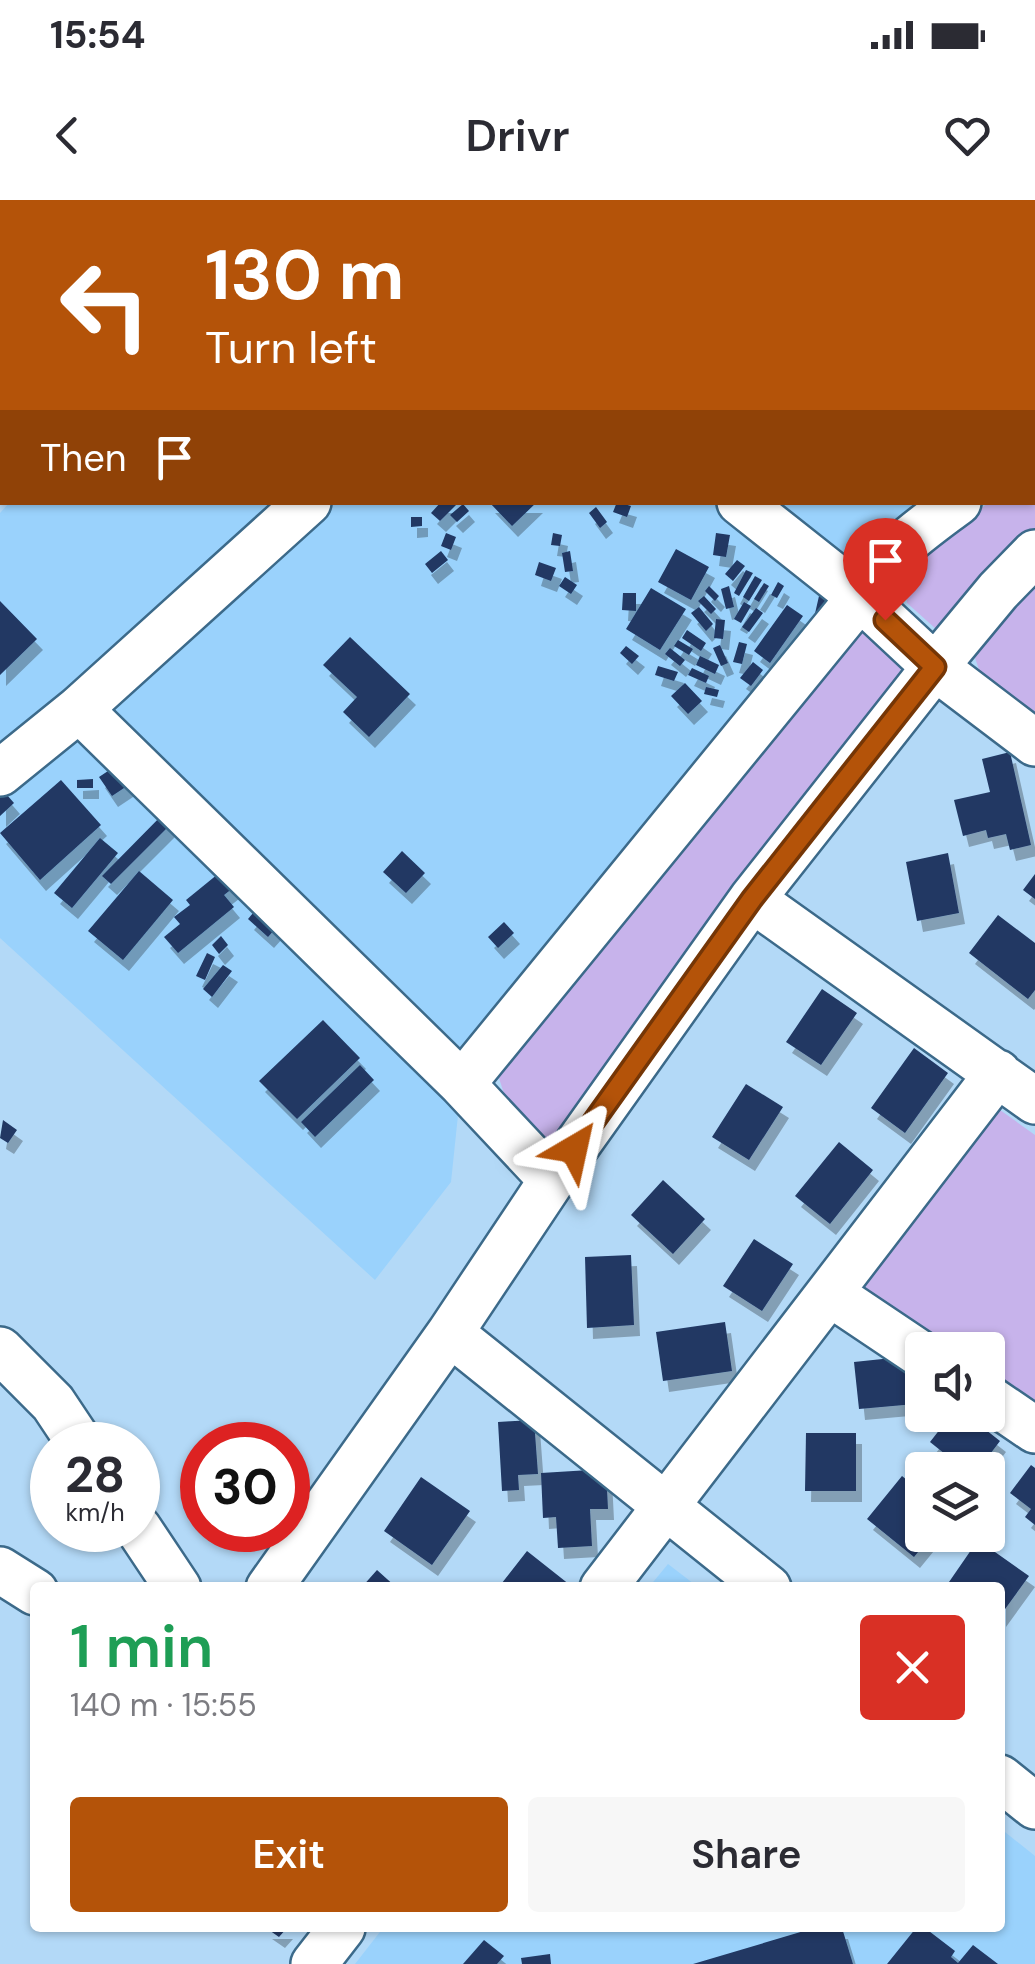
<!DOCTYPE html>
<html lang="en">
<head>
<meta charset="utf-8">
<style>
	:root { --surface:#fff; --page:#f7f7f7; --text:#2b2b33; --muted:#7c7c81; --accent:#b45309 }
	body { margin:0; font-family:"DM Sans",sans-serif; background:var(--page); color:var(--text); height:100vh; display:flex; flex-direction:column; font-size:38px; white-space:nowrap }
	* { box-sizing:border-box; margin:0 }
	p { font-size:32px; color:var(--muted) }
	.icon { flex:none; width:55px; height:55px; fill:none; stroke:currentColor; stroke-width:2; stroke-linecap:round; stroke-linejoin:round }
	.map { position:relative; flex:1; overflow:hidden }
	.drawer { position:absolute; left:30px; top:1382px; width:975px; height:350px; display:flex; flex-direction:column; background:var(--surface); border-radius:10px; box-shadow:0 2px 8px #0004 }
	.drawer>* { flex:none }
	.top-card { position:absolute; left:0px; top:0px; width:1035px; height:305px; box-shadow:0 2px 8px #0004; background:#b45309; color:#fff; overflow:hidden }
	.controls { position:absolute; left:905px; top:1132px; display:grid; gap:20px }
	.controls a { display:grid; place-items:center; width:100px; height:100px; border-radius:10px; background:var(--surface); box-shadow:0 2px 8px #0004; font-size:50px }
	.speed { position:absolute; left:30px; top:1222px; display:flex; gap:20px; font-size:50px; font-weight:700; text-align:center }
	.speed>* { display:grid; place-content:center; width:130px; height:130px; border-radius:50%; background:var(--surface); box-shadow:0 2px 8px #0004; line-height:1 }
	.speed small { font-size:25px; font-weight:400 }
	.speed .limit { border:15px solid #d22; background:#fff; color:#111 }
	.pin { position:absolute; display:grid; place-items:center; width:85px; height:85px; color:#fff; margin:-102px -42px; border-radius:50% 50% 50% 0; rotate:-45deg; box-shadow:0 0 10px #0007 }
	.pin .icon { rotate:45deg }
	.me { position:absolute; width:110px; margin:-55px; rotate:36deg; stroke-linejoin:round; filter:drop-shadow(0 0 8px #0008) }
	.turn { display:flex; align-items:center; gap:35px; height:210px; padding:0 40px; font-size:45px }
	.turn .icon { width:130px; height:130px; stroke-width:2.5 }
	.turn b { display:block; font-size:70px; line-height:85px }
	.then { display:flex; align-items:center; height:95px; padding:0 40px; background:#0003; gap:20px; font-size:38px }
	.round { display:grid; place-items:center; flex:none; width:105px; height:105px; border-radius:10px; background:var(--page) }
	.headline { display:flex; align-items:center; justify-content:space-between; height:170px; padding:0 40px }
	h1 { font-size:60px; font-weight:600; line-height:75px; color:#1e9e55 }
	.action { display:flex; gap:20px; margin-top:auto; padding:20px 40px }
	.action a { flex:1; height:115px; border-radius:10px; background:var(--accent); color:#fff; font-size:40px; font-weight:600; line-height:115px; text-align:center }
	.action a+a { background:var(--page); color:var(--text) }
	.status { display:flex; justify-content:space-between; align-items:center; height:70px; padding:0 50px; background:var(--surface); direction:ltr }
	.status svg { height:28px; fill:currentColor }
	header { display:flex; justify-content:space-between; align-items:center; height:130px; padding:0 40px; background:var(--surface); font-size:45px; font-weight:600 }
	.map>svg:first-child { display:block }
	.built { fill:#9ad2fc }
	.green { fill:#c7b3eb }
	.building { fill:#203864; filter:url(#shadow) }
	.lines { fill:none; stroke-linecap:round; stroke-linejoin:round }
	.minor-casing { stroke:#3c6a8a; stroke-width:50 }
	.path { stroke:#809fb7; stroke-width:5; stroke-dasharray:5 8; stroke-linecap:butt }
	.minor { stroke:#fff; stroke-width:45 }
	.rail { stroke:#546d80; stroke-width:8 }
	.route-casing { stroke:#753606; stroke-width:25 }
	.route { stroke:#b45309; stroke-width:18 }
</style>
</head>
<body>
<div class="status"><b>15:54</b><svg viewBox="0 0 49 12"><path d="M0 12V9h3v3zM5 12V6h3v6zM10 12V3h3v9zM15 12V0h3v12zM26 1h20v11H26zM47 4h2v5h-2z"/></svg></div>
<header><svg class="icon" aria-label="back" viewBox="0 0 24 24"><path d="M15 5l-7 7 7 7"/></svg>Drivr<svg class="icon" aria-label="heart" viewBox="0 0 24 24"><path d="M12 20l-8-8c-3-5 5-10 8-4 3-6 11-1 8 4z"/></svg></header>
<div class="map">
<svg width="1035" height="1764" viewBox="0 0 1035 1764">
	<defs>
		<filter id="shadow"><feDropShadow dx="6" dy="11" stdDeviation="0" flood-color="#0004"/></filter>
	</defs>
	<rect width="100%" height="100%" fill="#b3d9f7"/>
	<path class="built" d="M389,0H1035V241L1033,242L1032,2H385Z
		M10,302L950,303L462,877L451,982L375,1080L0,738V313Z
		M668,1364L698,1387H649Z
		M1000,1628L1035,1656V1764H355L383,1728H1000Z"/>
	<path class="green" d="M1035,265V340L952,429H936L907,403L903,371L988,303L1032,302Z
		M1035,374V525L985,487L974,455L987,429Z
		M849,429L871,430L900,458L902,498L569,940L546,946L510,912L497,872Z
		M993,905L1035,935V1204L988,1172V1150H955L857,1083Z"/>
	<path class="building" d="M441,302H459L440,321L431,313Z
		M489,302H537L512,326Z
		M617,302L631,306L627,317L613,312Z
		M463,304L469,311L457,322L450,315Z
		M596,307L607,322L600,328L589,313Z
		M411,317H422V326L411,327Z
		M446,333L456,337L451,350L441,346Z
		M553,333L562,335L560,346L551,345Z
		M716,333L730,335L726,357L713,355Z
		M676,349L709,367L691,400L658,382Z
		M441,351L448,360L432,373L425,364Z
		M570,351L573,371L565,372L562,353Z
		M737,360L745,366L733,381L725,374Z
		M539,362L556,368L551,381L535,375Z
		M746,370L753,373L739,396L734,393Z
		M755,376L762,380L749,401L743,397Z
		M565,377L577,385L571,394L559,386Z
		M778,382L784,386L777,398L771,395Z
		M764,383L769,386L759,402L754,399Z
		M709,386L719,396L715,401L705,391Z
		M729,386L734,407L726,409L721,389Z
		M651,388L686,409L660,450L626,429Z
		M623,393H636V411L622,410Z
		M704,396L716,409L711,414L698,401Z
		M819,396L834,400L828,422L814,418Z
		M0,401L37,439L0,475Z
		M744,402L751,406L741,423L734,419Z
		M787,405L803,416L770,463L754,451Z
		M699,407L713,424L706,431L691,413Z
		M756,408L763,413L749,432L742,427Z
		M716,419L725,420L723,439L714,438Z
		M687,430L706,443L701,451L682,438Z
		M350,437L410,494L369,537L343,512L357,497L323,465Z
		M678,440L693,449L689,455L674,446Z
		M739,442L747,444L742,464L733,462Z
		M720,445L728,463L721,466L713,448Z
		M626,446L639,456L632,464L620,453Z
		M670,448L685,460L680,466L665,454Z
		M700,456L719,465L715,474L696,465Z
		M753,462L763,470L751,486L740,478Z
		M658,466L678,472L674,481L655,475Z
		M692,468L709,476L706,483L688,475Z
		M685,483L702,501L688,514L671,496Z
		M706,487L719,490L717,497L704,494Z
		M1010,552L1031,645L1010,650L1006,634L988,638L986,630L963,636L954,600L990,592L982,559Z
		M117,565L130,584L112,596L99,577Z
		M93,579V588H77V580Z
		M61,580L101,625L40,680L0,633Z
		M0,587L14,603L0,616Z
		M168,609L177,618L111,684L102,676Z
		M100,638L118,653L72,708L54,693Z
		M402,651L425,673L406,693L383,672Z
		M948,653L959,713L917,721L906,662Z
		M229,665L242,681L224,695L234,707L178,753L164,737L180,724L174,717L190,705L186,700Z
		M139,671L173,700L123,760L88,731Z
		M1035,674V699L1023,690Z
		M264,700L285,718L268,737L248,719Z
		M998,715L1035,743V790L1028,799L969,753Z
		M504,722L514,733L498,748L488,737Z
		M221,736L228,745L219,754L212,745Z
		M207,753L215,757L205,780L196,776Z
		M223,765L232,771L212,797L203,789Z
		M822,789L857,813L821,865L786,842Z
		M323,820L360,858L297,919L259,881Z
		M914,848L948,873L905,933L871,908Z
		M360,865L374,880L315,937L301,922Z
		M746,884L783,907L749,960L712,937Z
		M3,920L17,930L8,943L0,938Z
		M839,942L873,970L830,1024L795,996Z
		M663,980L705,1019L673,1054L631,1015Z
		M754,1039L793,1064L762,1111L723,1086Z
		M631,1055L634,1125L587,1128L585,1057Z
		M725,1122L732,1171L663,1181L656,1132Z
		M911,1156L915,1204L859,1209L854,1162Z
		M951,1215H967L1000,1241L978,1270H965L930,1242Z
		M534,1220L538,1274L518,1275L519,1290L502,1291L498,1222Z
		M806,1233H856V1291H805Z
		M1031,1265L1035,1268V1325L1025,1317L1031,1309L1010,1293Z
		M606,1269L608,1309H590L592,1346L558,1348L556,1317L543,1318L541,1273Z
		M902,1276L922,1292V1335H932L914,1357L867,1319Z
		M421,1277L470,1311L432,1365L384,1331Z
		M978,1340L1029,1376L1000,1416V1388H956L949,1382Z
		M527,1351L570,1385L568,1388H498Z
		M377,1370L397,1388H361Z
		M266,1728H287L279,1737Z
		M814,1728H842L853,1764H693Z
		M916,1728H925L955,1751L951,1757L958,1763L973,1745L998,1764H887Z
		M484,1740L504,1756L497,1764H463Z
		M550,1754L551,1764H522L521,1758Z"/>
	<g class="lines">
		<defs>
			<path id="minor" d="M737,2L741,0
				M1032,249L1035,247
				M740,302L860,397L935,467L1035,543
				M79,509L462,884L552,980L450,1133L768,1388
				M0,573L79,509L308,302
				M752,699L1035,901
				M462,884L860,397C886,353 918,332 958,302
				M552,980L752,699L935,467L998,391L1035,353
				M831,1094L922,1155
				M0,1150L53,1203L81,1245
				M988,1198L1035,1230
				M138,1328L178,1388
				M0,1370L35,1392
				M269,1388L450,1133
				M603,1388L998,873
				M1000,1578L1035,1606
				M314,1764L342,1728"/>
		</defs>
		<use href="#minor" class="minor-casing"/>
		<path class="path" d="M359,0L360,2"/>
		<use href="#minor" class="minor"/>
		<path class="rail" d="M43,2L46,0
			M0,37L2,34"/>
	</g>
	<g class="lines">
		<defs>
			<path id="route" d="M574,949L752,699L935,467L885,420"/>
		</defs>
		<use href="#route" class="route-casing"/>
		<use href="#route" class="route"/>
	</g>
</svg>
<div class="controls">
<a><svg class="icon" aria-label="sound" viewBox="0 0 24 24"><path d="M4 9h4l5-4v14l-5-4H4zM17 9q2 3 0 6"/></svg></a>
<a><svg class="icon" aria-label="layers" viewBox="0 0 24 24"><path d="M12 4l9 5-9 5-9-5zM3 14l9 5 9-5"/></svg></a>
</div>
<div class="speed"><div>28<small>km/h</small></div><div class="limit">30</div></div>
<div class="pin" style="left:885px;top:420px;background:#d93025"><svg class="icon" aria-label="arrive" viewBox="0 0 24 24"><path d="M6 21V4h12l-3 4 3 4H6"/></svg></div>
<svg class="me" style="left:574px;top:949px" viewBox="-20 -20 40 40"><path d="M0-17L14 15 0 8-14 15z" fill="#b45309" stroke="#fff" stroke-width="4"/></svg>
<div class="top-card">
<div class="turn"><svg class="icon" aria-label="left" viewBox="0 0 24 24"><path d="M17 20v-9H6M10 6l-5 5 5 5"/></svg><div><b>130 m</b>Turn left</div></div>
<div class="then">Then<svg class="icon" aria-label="arrive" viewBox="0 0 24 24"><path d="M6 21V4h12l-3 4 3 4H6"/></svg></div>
</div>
<section class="drawer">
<div class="headline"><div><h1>1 min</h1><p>140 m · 15:55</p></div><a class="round" style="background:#d93025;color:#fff"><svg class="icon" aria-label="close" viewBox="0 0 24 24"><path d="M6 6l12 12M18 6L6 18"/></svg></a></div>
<div class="action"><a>Exit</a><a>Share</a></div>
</section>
</div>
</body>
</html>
